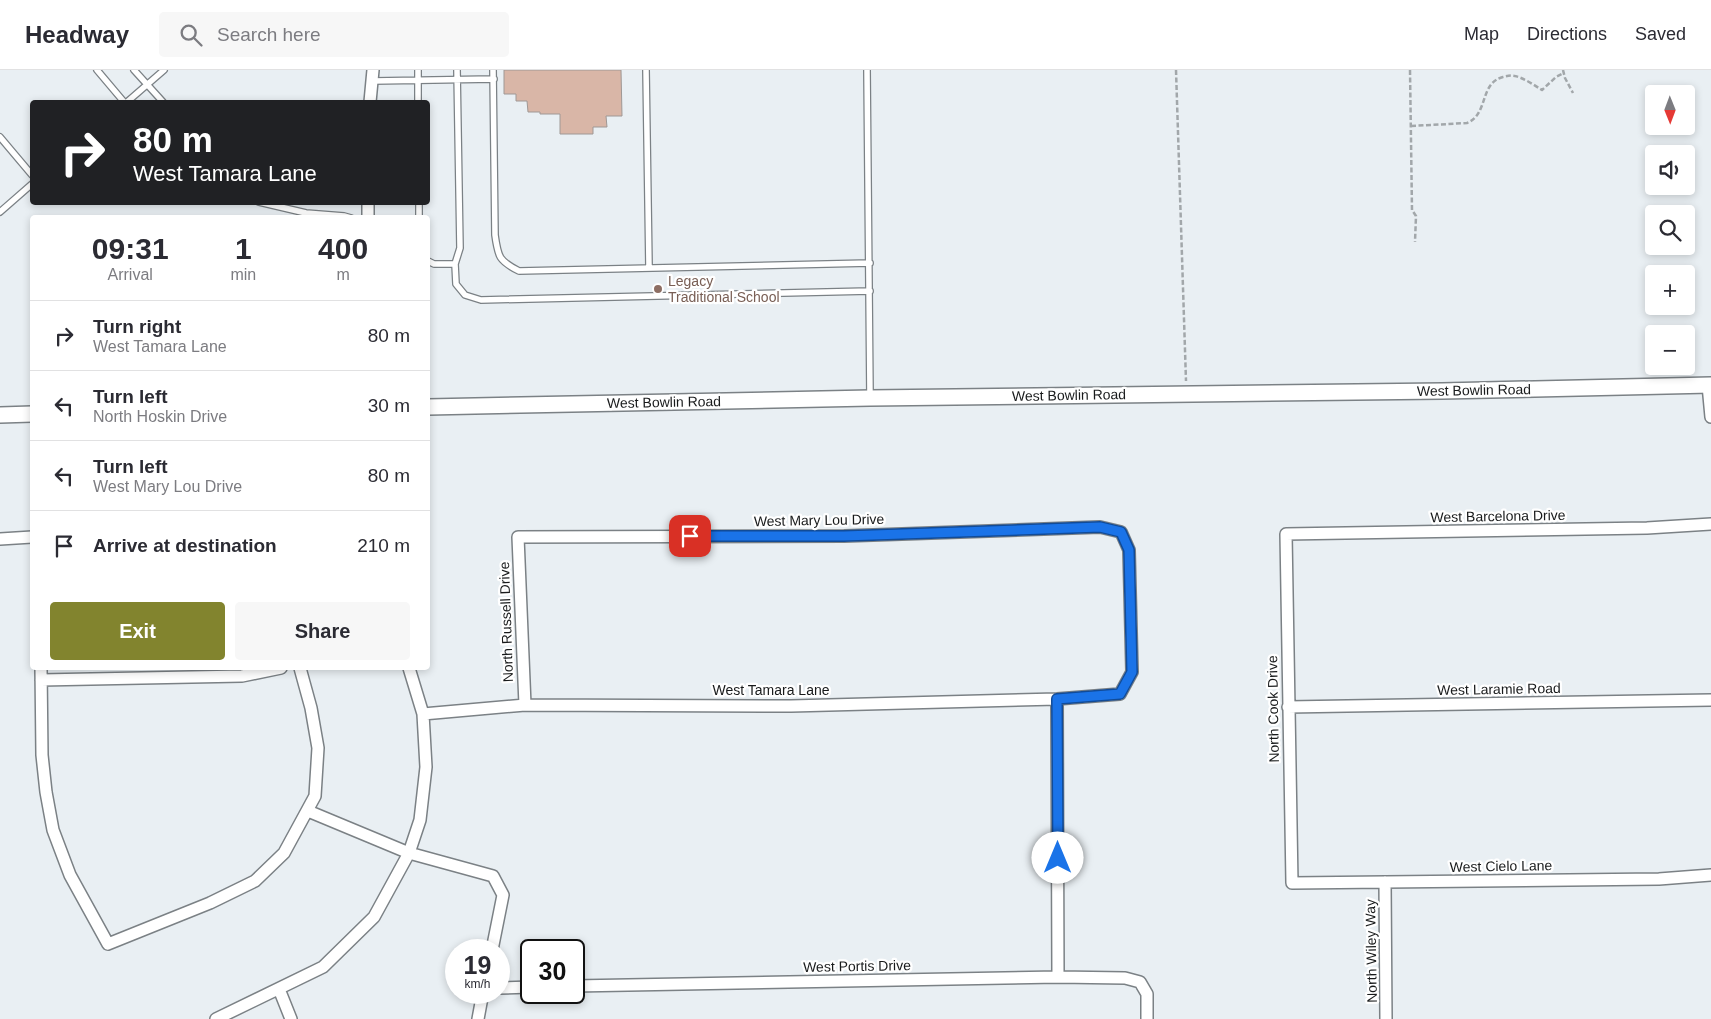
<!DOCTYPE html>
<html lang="en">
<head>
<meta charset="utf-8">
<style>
	:root { --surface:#fff; --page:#f7f7f7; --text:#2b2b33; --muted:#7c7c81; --line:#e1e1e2; --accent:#82842e }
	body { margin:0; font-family:Arial,sans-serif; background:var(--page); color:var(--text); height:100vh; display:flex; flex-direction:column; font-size:19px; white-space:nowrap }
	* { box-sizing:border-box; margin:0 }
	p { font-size:16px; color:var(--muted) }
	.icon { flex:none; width:28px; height:28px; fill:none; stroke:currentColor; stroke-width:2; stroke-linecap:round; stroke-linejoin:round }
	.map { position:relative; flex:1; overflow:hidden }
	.side { position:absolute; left:30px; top:145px; width:400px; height:455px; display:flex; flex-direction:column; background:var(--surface); border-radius:5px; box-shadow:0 2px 8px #0003 }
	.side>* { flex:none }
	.top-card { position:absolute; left:30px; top:30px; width:400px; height:105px; border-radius:5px; box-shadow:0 2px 8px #0003; background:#202124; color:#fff; overflow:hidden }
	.needle { width:32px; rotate:179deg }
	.controls { position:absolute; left:1645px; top:15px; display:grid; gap:10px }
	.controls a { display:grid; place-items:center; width:50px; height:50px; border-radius:5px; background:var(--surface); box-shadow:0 2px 8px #0003; font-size:25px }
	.speed { position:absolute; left:445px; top:869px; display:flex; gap:10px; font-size:25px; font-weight:700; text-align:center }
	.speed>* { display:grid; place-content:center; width:65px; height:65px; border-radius:50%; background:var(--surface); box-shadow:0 2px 8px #0003; line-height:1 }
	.speed small { font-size:12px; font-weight:400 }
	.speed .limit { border:2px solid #111; border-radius:8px; background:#fff; color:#111 }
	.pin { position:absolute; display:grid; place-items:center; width:42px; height:42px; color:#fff; margin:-21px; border-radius:10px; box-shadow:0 2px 8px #0006 }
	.me { position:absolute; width:55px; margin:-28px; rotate:0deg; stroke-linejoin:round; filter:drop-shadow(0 0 4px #0008) }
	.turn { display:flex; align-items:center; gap:18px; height:105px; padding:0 20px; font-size:22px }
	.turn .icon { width:65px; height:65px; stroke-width:2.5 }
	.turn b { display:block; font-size:35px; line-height:42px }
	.eta { display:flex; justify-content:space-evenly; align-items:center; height:85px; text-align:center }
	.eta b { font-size:30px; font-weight:700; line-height:35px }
	.button { display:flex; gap:10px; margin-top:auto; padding:10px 20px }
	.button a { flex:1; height:58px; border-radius:5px; background:var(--accent); color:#fff; font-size:20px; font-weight:700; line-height:58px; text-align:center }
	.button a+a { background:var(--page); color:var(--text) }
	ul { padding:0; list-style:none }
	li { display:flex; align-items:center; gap:15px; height:70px; padding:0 20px; border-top:1px solid var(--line) }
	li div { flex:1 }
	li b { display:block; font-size:19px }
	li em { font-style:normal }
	header { display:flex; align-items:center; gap:30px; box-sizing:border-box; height:70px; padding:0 25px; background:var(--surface); border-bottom:1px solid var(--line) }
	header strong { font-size:24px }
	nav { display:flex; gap:28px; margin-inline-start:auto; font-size:18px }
	.search { width:350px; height:45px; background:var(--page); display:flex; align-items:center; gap:12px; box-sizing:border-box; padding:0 18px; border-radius:5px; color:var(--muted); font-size:19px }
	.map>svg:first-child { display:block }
	.building { fill:#d9b6a7; stroke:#9f9895 }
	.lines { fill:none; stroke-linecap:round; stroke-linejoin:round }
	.lane-casing { stroke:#7b8185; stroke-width:8 }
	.street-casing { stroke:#7b8185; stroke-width:14 }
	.secondary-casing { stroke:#7b8185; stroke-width:18 }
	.path { stroke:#a2a7aa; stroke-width:2.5; stroke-dasharray:5 2.5; stroke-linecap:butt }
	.lane { stroke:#fff; stroke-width:5.5 }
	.street { stroke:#fff; stroke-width:11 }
	.secondary { stroke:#fff; stroke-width:15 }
	.route-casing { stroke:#114b97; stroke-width:12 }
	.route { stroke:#1a73e8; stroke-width:9 }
	.education-dot { fill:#8d6e63; stroke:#fff; stroke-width:2 }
	.labels { text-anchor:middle; stroke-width:4.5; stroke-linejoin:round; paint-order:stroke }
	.education-label { font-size:14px; fill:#785e54; stroke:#fff; text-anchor:start }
	.street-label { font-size:14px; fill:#181a1b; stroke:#fff }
</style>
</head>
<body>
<header>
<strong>Headway</strong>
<div class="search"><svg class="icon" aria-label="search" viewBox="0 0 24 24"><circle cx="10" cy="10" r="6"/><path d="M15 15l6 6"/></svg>Search here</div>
<nav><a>Map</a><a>Directions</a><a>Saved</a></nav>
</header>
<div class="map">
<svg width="1711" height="949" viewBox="0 0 1711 949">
	<rect width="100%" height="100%" fill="#e9eff3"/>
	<path class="building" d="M504,0H621L622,46H606L607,57H593V64H560V44H540V42H528L527,31H516V24H504Z"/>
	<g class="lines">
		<defs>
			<path id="lane" d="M97,0L124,32
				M134,0L163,32
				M418,0V32
				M493,0L495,165C498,187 499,191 519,201L870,193
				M646,0L649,197
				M867,0L870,326
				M373,11L494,9
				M127,32L164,0
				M0,67L32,105
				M259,132L306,143L344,146L351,148
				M419,132V148
				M0,142L32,114
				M428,191L434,194H455L456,214L465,225L481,230L870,221
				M455,194L460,178L457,0"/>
			<path id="street" d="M370,32L373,0
				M368,132V148
				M1708,315L1711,347
				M1711,454L1647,458L1286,464L1292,813L1659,809L1711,805
				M0,469L32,467
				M41,598L42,685L46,722L53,760L70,805L108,874L210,833L255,811L284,783L315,726L318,678L311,638L300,598
				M41,610L242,606L281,598
				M1057,629L1058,907
				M1288,637L1711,630
				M423,644L525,635L791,636L1057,629L1120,624L1132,602L1129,480L1121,462L1100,457L844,466L518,467L525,635
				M308,741L409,783L493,806L503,825L492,880
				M1385,812L1386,949
				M574,916L1058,907L1125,908L1140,912L1147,924V949
				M499,918L531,917
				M279,919L291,949
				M216,949L323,897L374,847L409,783L420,750L426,697L423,644L409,598
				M478,949L483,922"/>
			<path id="secondary" d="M428,337L870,328L1442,321L1711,315
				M0,345L32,344"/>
		</defs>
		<use href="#lane" class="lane-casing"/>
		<use href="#street" class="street-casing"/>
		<use href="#secondary" class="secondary-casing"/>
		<path class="path" d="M1176,0L1186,311
			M1410,0L1412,140L1416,146L1415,172
			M1563,0L1565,8L1573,23
			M1411,56L1467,53C1489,44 1479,13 1503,7C1507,6 1511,5 1515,6C1524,8 1534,15 1542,20L1556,7L1564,3"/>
		<use href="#lane" class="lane"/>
		<use href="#street" class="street"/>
		<use href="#secondary" class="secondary"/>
	</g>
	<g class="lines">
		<defs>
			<path id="route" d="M690,466H844L1100,457L1121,462L1129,480L1132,602L1120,624L1057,629L1058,788"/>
		</defs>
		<use href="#route" class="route-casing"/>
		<use href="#route" class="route"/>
	</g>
	<circle class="education-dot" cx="658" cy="219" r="5"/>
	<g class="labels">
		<g class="education-label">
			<text x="668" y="216">Legacy<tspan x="668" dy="16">Traditional School</tspan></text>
		</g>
		<g class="street-label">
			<text transform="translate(1474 320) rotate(-1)" y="5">West Bowlin Road</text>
			<text transform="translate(1069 325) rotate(-1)" y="5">West Bowlin Road</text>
			<text transform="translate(664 332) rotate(-1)" y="5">West Bowlin Road</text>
			<text transform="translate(1498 446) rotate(-1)" y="5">West Barcelona Drive</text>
			<text transform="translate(819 450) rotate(-1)" y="5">West Mary Lou Drive</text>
			<text transform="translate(506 552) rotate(-92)" y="5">North Russell Drive</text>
			<text transform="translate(1499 619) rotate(-1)" y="5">West Laramie Road</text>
			<text x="771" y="625">West Tamara Lane</text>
			<text transform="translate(1273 639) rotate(-91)" y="5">North Cook Drive</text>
			<text transform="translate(1501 796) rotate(-1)" y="5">West Cielo Lane</text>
			<text transform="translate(1371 881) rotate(-91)" y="5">North Wiley Way</text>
			<text transform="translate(857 896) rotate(-1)" y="5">West Portis Drive</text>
		</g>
	</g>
</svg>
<div class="controls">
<a><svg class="needle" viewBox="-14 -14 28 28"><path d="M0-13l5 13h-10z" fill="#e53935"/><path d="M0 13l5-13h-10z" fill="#7c7c81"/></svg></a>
<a><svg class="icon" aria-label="sound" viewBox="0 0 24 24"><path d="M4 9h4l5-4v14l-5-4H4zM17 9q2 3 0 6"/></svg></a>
<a><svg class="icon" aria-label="search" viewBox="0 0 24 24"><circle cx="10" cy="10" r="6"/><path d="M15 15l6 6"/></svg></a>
<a>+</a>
<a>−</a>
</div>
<div class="speed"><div>19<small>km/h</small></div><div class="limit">30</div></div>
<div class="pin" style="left:690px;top:466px;background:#d93025"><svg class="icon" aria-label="arrive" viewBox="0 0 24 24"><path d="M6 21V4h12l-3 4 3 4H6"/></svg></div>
<svg class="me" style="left:1058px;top:788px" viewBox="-20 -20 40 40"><circle r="19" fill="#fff"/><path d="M0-13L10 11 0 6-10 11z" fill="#1a73e8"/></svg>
<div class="top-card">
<div class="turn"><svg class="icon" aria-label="right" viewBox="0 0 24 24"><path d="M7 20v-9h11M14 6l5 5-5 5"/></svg><div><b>80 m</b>West Tamara Lane</div></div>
</div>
<section class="side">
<div class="eta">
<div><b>09:31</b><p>Arrival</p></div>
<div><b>1</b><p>min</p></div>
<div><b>400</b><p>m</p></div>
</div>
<ul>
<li><svg class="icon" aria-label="right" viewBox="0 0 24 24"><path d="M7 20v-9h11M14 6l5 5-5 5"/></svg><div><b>Turn right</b><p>West Tamara Lane</p></div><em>80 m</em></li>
<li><svg class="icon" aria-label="left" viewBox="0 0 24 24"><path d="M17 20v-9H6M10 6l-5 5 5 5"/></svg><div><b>Turn left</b><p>North Hoskin Drive</p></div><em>30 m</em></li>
<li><svg class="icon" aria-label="left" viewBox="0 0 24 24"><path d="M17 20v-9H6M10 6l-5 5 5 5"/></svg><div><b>Turn left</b><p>West Mary Lou Drive</p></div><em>80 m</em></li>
<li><svg class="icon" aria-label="arrive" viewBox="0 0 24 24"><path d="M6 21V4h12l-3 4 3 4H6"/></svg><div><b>Arrive at destination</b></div><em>210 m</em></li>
</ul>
<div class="button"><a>Exit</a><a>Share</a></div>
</section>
</div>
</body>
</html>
